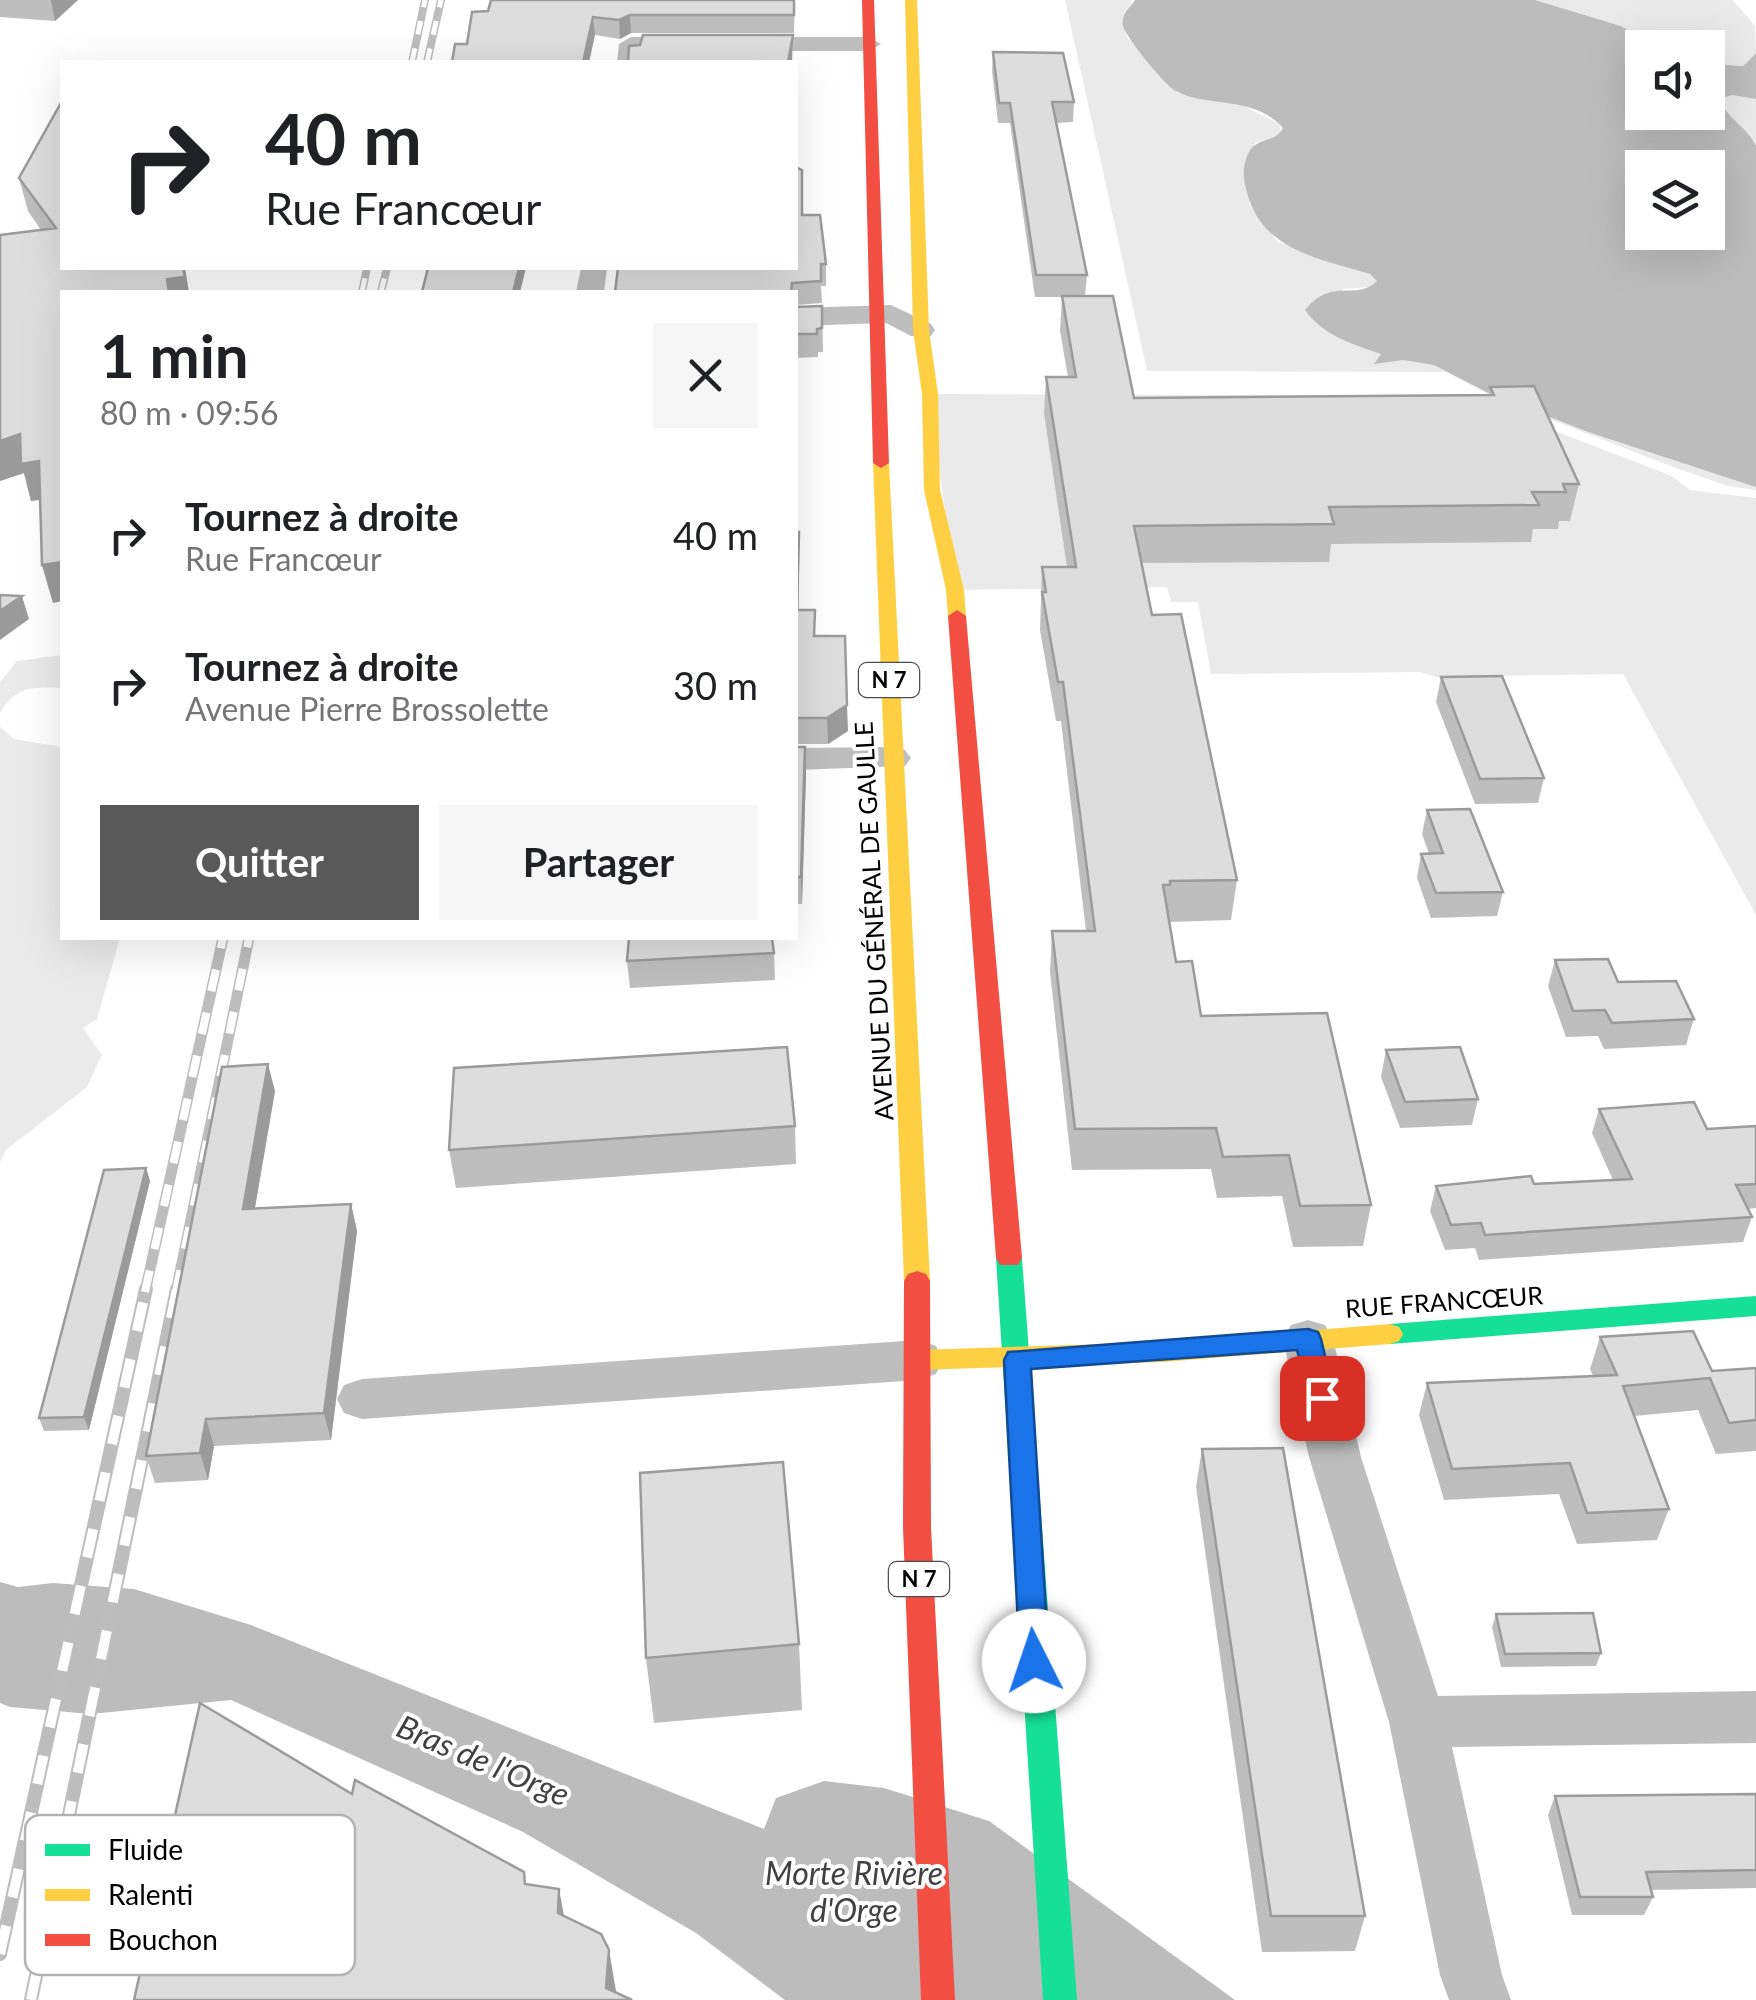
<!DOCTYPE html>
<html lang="fr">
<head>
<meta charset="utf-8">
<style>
	:root { --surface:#fff; --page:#f6f6f6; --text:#202124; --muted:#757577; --accent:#595959 }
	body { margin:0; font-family:Lato,sans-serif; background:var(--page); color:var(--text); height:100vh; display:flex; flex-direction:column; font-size:38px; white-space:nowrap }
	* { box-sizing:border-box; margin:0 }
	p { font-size:32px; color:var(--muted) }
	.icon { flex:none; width:55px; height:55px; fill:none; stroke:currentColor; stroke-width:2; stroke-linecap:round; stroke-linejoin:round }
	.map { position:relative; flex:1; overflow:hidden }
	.details { position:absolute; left:60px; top:290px; width:738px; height:650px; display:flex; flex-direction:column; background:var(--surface); border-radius:0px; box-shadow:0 10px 40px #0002 }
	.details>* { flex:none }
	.top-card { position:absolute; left:60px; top:60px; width:738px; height:210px; border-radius:0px; box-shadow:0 10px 40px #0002; background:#fff; color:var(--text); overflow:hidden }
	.fabs { position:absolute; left:1625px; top:30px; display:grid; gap:20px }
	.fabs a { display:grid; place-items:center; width:100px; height:100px; border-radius:0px; background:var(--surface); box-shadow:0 10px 40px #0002; font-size:50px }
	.pin { position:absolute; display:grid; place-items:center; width:85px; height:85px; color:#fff; margin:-42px; border-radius:20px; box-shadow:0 5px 15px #0006 }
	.me { position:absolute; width:110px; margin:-55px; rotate:356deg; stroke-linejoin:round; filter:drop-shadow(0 0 8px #0008) }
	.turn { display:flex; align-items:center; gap:35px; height:210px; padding:0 40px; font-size:45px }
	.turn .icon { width:130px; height:130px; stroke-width:2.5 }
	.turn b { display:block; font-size:70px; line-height:85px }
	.round { display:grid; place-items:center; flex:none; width:105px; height:105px; border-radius:0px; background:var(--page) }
	.summary { display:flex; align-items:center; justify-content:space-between; height:170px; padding:0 40px }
	h1 { font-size:60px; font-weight:700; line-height:75px }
	.cta { display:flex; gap:20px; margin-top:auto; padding:20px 40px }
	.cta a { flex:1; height:115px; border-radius:0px; background:var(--accent); color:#fff; font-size:40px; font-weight:700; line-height:115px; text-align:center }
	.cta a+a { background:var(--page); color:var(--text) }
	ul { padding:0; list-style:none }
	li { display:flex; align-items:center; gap:30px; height:150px; padding:0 40px }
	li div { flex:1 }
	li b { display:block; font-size:38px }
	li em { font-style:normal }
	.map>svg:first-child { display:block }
	.green { fill:#eaeaea }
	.water { fill:#bcbcbc; fill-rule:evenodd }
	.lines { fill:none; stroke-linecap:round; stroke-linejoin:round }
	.street { fill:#bebebe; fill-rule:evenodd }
	.fast { fill:#16e098; fill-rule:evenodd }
	.slow { fill:#ffcf43; fill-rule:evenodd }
	.jam { fill:#f24e42; fill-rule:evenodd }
	.rail-far2-casing { stroke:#bdbdbd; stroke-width:8 }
	.rail-far1-casing { stroke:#bdbdbd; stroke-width:11 }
	.rail-casing { stroke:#bdbdbd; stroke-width:14 }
	.rail-far2 { stroke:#fff; stroke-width:5; stroke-dasharray:14; stroke-linecap:butt }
	.rail-far1 { stroke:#fff; stroke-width:8; stroke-dasharray:22; stroke-linecap:butt }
	.rail { stroke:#fff; stroke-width:10; stroke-dasharray:29; stroke-linecap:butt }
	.wall { fill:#bebebe }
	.shaded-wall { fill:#9b9b9b }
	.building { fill:#ddd; stroke:#9b9b9b; stroke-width:2.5 }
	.route { fill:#1a73e8; stroke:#114b97; stroke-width:2.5 }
	.labels { text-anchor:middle; stroke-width:8; stroke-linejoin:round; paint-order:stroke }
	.shield { fill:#fff; stroke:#4c4c4c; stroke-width:2.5 }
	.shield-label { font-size:22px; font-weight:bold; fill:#000 }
	.street-label { font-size:25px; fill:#000; stroke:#fff }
	.near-water-label { font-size:32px; font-style:italic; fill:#414141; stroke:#fff }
	.key { fill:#fff; stroke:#b2b2b2; stroke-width:2.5 }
	.key-label { font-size:28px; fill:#000 }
</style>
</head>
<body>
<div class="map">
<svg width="1756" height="2000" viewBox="0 0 1756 2000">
	<rect width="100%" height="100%" fill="#fff"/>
	<path class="green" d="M1065,0H1132L1123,24L1127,37L1178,93L1238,103L1279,124L1282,134L1255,143L1249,204L1278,242L1370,274L1377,281L1370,287L1342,289L1388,347L1756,469V490L1728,486L1673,467L1506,402L1446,372L1147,371Z
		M1535,0H1733L1755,26L1756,53L1743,66L1708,64V48L1644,47L1621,26Z
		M1732,95L1756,99V146C1746,127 1727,118 1718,98Z
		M930,394L1464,396L1672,476L1690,490L1756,498V915L1623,674L1436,677L1419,672L1211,674L1198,602H1171L1167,587L955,590Z
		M62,655V688C33,687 16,686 0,713V682L17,661Z
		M0,727L14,739L62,747V938H120L97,1019L83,1028L102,1055L87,1087L6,1150L0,1162Z"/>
	<path class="water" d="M1135,0H1535L1621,26L1634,34L1644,47L1642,112H1708V64L1743,66L1756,53V99L1732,95L1719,99C1728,119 1747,127 1756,146V487L1591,433L1488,393L1434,365L1403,360L1374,364L1381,354C1352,344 1324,336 1305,310C1333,276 1355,302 1377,281L1370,274C1320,259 1261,250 1247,192C1243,179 1242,166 1248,154C1255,137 1276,143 1283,128C1252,94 1210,109 1176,91C1166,87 1125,36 1123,26C1121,14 1129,9 1135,0ZM1642,168H1708V232H1642Z
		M0,1582L18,1587L53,1583L134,1589L251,1625L764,1829L776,1798L824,1781L884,1788L989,1821L1235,2000H785L696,1933L523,1832L231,1700L91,1714L10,1707L0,1703Z"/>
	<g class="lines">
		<path class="street" d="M631,37H869L881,44L869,51H641L639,62H617L619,44Z
			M581,268H607L604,292H576Z
			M891,305L931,324L935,330L931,336H911L886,323L795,326V308Z
			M892,747L905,750L911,758L905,766L795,770V748Z
			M1308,1320L1325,1325L1333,1339L1361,1457L1438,1696L1756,1691V1743L1452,1747L1502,1975L1511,2000H1449L1440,1975L1389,1722L1309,1457L1283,1339L1291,1325Z
			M918,1340L936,1346L943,1360L936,1374L918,1380L362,1419L344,1413L337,1399L344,1385L362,1379Z"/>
		<path class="fast" d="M1009,1248L1018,1251L1022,1258L1077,2000H1043L996,1258L1000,1251Z
			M1756,1296V1316L1390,1344L1381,1341L1377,1334L1381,1327L1390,1324Z"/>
		<path class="slow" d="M905,0H917L929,330L938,394L940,490L964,590L966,616L957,622L948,616L946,590L924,490L922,394L913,330Z
			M881,458L889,463L930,1281L926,1288L917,1291L908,1288L904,1281L873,463Z
			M1390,1324L1399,1327L1403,1334L1399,1341L1390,1344L1163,1362L918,1370L909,1367L905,1360L909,1353L918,1350L1163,1342Z"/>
		<path class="jam" d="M862,0H874L889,463L881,468L873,463Z
			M957,610L966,616L1022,1258L1018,1265H1000L996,1258L948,616Z
			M917,1271L926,1274L930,1281L931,1527L955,2000H921L903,1527L904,1281L908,1274Z"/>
		<defs>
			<path id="rail-far2" d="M412,62L425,0
				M427,62L441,0
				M362,292L367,268
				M381,292L387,268"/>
			<path id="rail-far1" d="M145,1292L223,938
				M176,1292L249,938"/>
			<path id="rail" d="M0,1954L146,1289
				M31,2000L177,1289"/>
		</defs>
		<use href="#rail-far2" class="rail-far2-casing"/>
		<use href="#rail-far1" class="rail-far1-casing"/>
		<use href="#rail" class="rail-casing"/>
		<use href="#rail-far2" class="rail-far2"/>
		<use href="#rail-far1" class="rail-far1"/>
		<use href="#rail" class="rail"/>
	</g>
	<path class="wall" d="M0,0H78L55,21L0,17Z
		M491,0H795L794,33H631L620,39L595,35L589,62H452L467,44L488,11Z
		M993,52L1074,102L1073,122L1056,123L1087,275L1085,296L1134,398L1489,395L1490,387L1579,484L1570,521H1559L1558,529H1533L1531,542L1331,544L1329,562L1141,563L1152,615L1237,880L1231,920L1169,922L1176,962L1201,1016L1371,1205L1363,1246L1293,1247L1282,1196L1217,1198L1211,1169L1072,1170L1050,972L1052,931H1086L1061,721H1056L1040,630L1042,567H1067L1044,413L1046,377H1068L1060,331L1062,297H1035L1010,123H998L992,71Z
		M62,101V292L53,603L42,565L40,500L31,501L24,473L0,481V235L41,230L28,211L19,178Z
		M803,215L826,264V286H821L822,303L795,305V292H615Z
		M822,306L823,352H818V357L795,358V307Z
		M795,532H799V610L816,636L848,731L828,744H795Z
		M1441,677L1544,778L1538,803L1475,804L1436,702Z
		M795,747H805L806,773L802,904H795Z
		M1427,810L1503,892L1497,916L1431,918L1417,878L1421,854H1429L1422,834Z
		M774,953L775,980L630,988L627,961Z
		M1555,960L1618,982L1694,1019L1686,1045L1604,1049L1598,1036L1566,1037L1548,986Z
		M1386,1050L1478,1099L1472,1125L1400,1128L1381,1077Z
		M275,1091L255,1208L351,1204L357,1231L331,1440L214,1446L208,1480L155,1483L146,1456Z
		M1599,1109L1707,1129L1756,1126V1208L1747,1209L1752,1217L1743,1242L1479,1260L1475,1248L1445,1250L1430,1211L1436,1186L1534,1184L1613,1180L1592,1133Z
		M795,1126L796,1164L456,1188L449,1150Z
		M146,1168L150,1181L89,1430L44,1431L39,1418Z
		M1600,1337L1712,1371L1756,1368V1451L1716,1454L1698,1410L1634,1416L1669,1509L1657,1540L1577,1544L1559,1494L1444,1500L1419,1415L1427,1383L1593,1376L1590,1369Z
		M1202,1449L1365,1916L1355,1951L1262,1952L1196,1487Z
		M1496,1614L1601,1653L1596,1666L1501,1667L1492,1627Z
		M799,1644L802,1710L654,1723L646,1658Z
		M1756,1794V1888L1651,1890L1653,1897L1644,1915H1572L1548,1815L1555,1796Z"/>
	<path class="shaded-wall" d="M51,0H78L55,21Z
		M630,15L631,33L620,39L619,20Z
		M593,17L595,35L589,62H583Z
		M793,35L792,62H788Z
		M183,268H185L189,292H169L167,279Z
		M519,268H526L520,292H513Z
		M20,434L39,461L49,498L31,501L24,473L0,481V441Z
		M62,562V601L53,603L42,565Z
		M22,596L29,619L0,640V611Z
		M847,705L848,731L828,744L827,718Z
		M805,747L806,773L802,904L801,877Z
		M268,1064L275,1091L250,1236L243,1209Z
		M146,1168L150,1181L89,1430L84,1417Z
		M351,1204L357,1231L331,1440L324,1413Z
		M206,1419L214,1446L208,1480L200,1453Z
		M559,1889L568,1937L558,1913Z
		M609,1950L617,1997L606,1988Z"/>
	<path class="building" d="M491,0H794V15H630L619,20L593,17L583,62H452L455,44H467L472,12L488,11Z
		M643,35H793L788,62H628L629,46L640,45Z
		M993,52L1063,53L1074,102H1052L1087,275H1036L1010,103H999Z
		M62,101V268H183L185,277L167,279L169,292H62V562L42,565L39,461L21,464L20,434L0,441V235L56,228L19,178Z
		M795,167L802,170V215H820L826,264H821V281L792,283L791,292H615L618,268H795Z
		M428,268H519L513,292H422Z
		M1062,296H1113L1134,398L1494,395L1490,387L1534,386L1579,484H1563L1566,492H1532L1539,505L1329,507L1334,524L1134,526L1152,615L1181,614L1237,880L1170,881V885H1163L1176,962L1192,961L1201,1016L1327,1013L1371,1205L1300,1206L1289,1155L1223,1157L1216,1128L1075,1129L1052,931H1095L1063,682H1058L1042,592H1046L1042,567H1076L1046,377H1076Z
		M822,306V328L817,329V334H795V307Z
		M795,532H799L797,610H815L814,636H845L847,705L827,718H795Z
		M0,595L22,596L0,611Z
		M1502,676L1544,778L1480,779L1441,677Z
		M795,747H805L801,877H795Z
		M1470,809L1503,892L1436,893L1421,854L1443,853L1427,810Z
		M629,938H772L774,953L627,961Z
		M1608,959L1618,982L1676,981L1694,1019L1612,1023L1605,1010L1573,1011L1555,960Z
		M787,1047L795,1126L449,1150L454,1068Z
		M1460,1047L1478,1099L1405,1102L1386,1050Z
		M268,1064L243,1209L351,1204L324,1413L206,1419L200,1453L146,1456L222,1067Z
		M1694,1102L1707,1129L1756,1126V1184L1736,1185L1752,1217L1485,1235L1481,1223L1451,1225L1436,1186L1531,1176L1534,1184L1632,1179L1599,1109Z
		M146,1168L84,1417L39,1418L104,1170Z
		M1693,1331L1712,1371L1756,1368V1420L1729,1423L1710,1378L1623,1386L1669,1509L1587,1513L1570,1463L1452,1469L1427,1383L1617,1375L1600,1337Z
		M1283,1448L1365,1916H1271L1202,1449Z
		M783,1462L799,1644L646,1658L640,1473Z
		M1593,1613L1601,1653L1505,1654L1496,1614Z
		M200,1703L352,1794L355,1780L524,1872L525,1884L559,1889L558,1913L601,1934L609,1950L606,1988L632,2000H134Z
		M1756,1794V1870L1646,1872L1653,1897H1580L1555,1796Z"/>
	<path class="route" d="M1308,1329L1318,1332L1321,1339L1335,1398L1331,1406L1322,1409L1312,1406L1297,1350L1031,1369L1049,1661L1045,1671L1034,1674L1024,1671L1020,1661L1004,1360L1008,1352Z"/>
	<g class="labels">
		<g class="shield">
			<rect x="859" y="663" width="60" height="34" rx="8"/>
			<rect x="889" y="1562" width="60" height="34" rx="8"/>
		</g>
		<g class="shield-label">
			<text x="889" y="688">N 7</text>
			<text x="919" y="1587">N 7</text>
		</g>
		<g class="street-label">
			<text transform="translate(874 921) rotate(-93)" y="9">AVENUE DU GÉNÉRAL DE GAULLE</text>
			<text transform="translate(1444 1302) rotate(-4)" y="9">RUE FRANCŒUR</text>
		</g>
		<g class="near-water-label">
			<text transform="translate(483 1761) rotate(23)" y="11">Bras de l'Orge</text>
			<text x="854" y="1885">Morte Rivière<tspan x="854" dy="37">d'Orge</tspan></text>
		</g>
	</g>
	<rect x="25" y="1815" width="330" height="160" rx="15" class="key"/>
	<rect x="45" y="1844" width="45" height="12" fill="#16e098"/>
	<rect x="45" y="1889" width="45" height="12" fill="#ffcf43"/>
	<rect x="45" y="1934" width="45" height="12" fill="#f24e42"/>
	<g class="key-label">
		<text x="108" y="1860">Fluide</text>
		<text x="108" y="1905">Ralenti</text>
		<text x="108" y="1950">Bouchon</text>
	</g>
</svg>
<div class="fabs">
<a><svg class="icon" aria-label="sound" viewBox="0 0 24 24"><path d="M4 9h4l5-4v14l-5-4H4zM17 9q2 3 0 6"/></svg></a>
<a><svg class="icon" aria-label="layers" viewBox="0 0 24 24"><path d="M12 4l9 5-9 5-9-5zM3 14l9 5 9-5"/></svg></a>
</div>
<div class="pin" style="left:1322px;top:1398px;background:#d93025"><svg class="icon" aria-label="arrive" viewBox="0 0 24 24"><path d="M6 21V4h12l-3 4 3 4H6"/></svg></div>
<svg class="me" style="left:1034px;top:1661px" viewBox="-20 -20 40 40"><circle r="19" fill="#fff"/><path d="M0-13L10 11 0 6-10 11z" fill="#1a73e8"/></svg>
<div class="top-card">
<div class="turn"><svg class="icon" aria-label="right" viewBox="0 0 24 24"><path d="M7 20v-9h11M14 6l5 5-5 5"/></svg><div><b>40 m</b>Rue Francœur</div></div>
</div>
<section class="details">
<div class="summary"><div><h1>1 min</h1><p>80 m · 09:56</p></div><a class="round"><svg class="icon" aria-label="close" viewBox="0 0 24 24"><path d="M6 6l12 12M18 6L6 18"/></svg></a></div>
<ul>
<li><svg class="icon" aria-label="right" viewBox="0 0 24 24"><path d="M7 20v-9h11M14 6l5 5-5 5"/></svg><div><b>Tournez à droite</b><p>Rue Francœur</p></div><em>40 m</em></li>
<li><svg class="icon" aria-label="right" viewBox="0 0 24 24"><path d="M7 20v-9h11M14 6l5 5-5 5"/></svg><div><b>Tournez à droite</b><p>Avenue Pierre Brossolette</p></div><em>30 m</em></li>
</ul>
<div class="cta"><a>Quitter</a><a>Partager</a></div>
</section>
</div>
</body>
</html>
